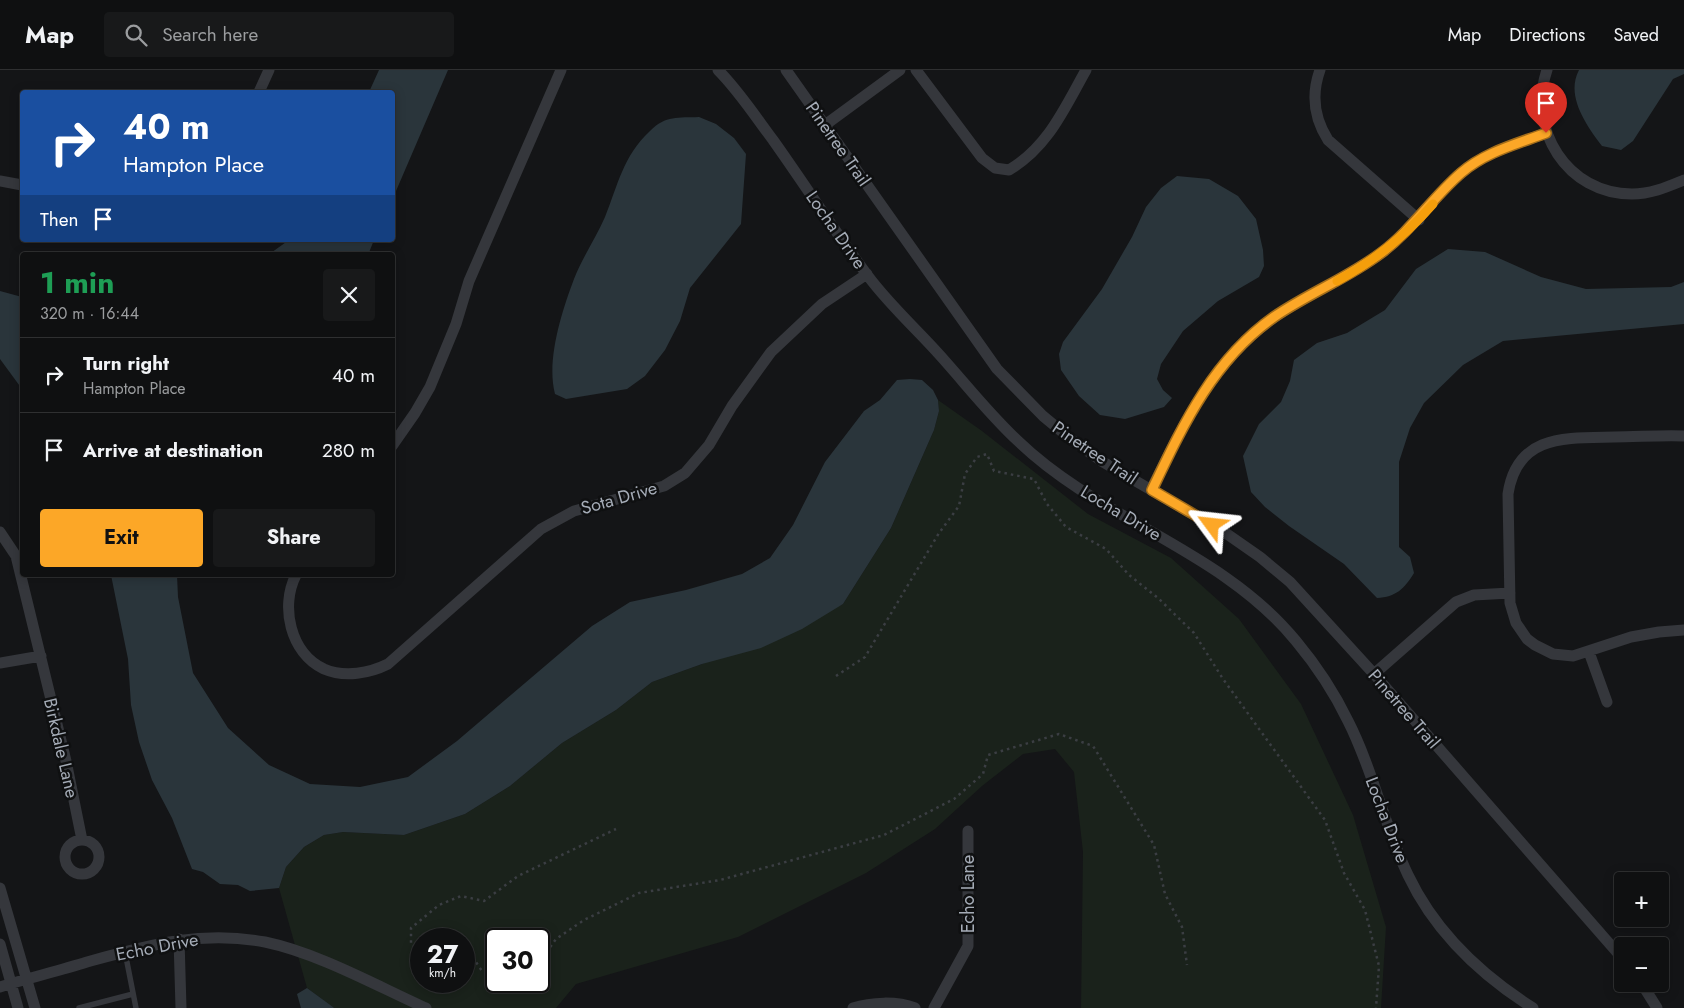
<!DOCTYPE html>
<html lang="en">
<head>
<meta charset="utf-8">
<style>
	:root { --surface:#0f1011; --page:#18191a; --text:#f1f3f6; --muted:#9b9d9f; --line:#2f3031; --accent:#fca727 }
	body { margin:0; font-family:Jost,sans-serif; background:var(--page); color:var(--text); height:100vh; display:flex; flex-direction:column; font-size:19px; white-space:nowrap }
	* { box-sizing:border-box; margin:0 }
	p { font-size:16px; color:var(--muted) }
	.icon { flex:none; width:28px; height:28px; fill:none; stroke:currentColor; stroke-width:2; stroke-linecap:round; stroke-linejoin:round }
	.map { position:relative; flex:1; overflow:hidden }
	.sheet { position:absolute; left:20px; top:182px; width:375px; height:325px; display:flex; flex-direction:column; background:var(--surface); border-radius:5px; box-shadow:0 2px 12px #0003,0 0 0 1px var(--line) }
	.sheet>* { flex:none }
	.guide { position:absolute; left:20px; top:20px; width:375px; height:152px; border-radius:5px; box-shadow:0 2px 12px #0003,0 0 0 1px var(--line); background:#1a4fa0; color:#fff; overflow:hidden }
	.controls { position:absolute; left:1614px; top:802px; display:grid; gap:10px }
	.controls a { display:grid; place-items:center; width:55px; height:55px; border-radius:5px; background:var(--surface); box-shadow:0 2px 12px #0003,0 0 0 1px var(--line); font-size:25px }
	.speed { position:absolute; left:410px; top:858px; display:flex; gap:10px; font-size:25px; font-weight:700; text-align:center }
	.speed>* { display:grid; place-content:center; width:65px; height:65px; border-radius:50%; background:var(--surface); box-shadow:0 2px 12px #0003,0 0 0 1px var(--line); line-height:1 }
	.speed small { font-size:12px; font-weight:400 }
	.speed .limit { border:2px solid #111; border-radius:8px; background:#fff; color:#111 }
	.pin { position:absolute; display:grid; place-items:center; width:42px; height:42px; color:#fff; margin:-51px -21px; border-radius:50% 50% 50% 0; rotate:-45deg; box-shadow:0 0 5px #0007 }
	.pin .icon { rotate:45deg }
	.me { position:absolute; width:55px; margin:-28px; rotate:300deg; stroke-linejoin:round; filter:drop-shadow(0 0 4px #0008) }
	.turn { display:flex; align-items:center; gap:18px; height:105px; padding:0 20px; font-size:22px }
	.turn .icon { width:65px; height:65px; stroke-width:2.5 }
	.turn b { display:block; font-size:35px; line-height:42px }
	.then { display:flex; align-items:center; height:48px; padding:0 20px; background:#0003; gap:10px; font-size:19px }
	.round { display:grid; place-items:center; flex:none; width:52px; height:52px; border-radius:5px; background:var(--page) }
	.summary { display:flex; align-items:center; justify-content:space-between; height:85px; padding:0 20px }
	h1 { font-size:30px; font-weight:700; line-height:38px; color:#1e9e55 }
	.primary-button { display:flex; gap:10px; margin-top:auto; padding:10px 20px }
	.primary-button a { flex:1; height:58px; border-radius:5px; background:var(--accent); color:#111; font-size:20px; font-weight:700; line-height:58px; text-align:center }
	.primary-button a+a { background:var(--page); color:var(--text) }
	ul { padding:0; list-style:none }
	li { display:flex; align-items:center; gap:15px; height:75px; padding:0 20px; border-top:1px solid var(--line) }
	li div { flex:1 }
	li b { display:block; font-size:19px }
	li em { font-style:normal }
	header { display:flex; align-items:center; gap:30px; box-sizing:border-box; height:70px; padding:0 25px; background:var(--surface); border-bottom:1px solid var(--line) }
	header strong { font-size:24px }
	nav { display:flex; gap:28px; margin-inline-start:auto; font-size:18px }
	.search { width:350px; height:45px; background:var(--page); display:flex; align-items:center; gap:12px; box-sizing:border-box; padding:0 18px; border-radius:5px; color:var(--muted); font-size:19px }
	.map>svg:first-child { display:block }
	.green { fill:#1a221b; fill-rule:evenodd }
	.water { fill:#2a353b }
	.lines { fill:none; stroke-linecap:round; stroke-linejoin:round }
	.path { stroke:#3b3e43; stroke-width:2.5; stroke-dasharray:2.5 4; stroke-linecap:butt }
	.service { stroke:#35373c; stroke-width:5.5 }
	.minor { stroke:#35373c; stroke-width:11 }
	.route-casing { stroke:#a46d19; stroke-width:12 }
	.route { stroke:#fca727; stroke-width:9 }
	.slow { stroke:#f59e0b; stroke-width:9 }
	.labels { text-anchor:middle; stroke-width:5; stroke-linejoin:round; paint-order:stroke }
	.street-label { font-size:18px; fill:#a5acb7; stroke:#0f1011 }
</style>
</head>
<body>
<header>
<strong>Map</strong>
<div class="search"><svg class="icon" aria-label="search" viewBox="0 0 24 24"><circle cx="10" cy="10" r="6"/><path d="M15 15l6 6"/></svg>Search here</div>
<nav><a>Map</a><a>Directions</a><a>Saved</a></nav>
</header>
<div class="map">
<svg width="1684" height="938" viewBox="0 0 1684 938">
	<rect width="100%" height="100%" fill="#141517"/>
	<path class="green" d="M938,330L982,361L1088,444L1171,488L1239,549L1301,634L1353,745L1386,857L1381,938H1081L1083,782L1074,702L1055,679L1023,684L982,716L935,759L866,803L738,867L576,914L556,938H334L307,918L279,818L286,797L304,777L324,765L343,762L404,765L465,744L510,716L562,673L616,640L652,612L702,594L843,534L891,458L934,360L939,341ZM421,869H464V911H421ZM496,869H539V911H496Z"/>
	<path class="water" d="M379,0H448L393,128L392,22H369Z
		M1579,0H1684V4L1673,9L1633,71L1621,80L1602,76C1587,56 1565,26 1579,0Z
		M699,47L716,54L734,68L746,84L741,154L690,218L680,251L665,280L645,306L627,319L566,329L555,324C546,290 562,241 574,209C582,188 596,168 605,147C618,115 623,86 650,61C666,45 678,48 699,47Z
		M1177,106L1209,109L1238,126L1256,149L1263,180L1264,196L1259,207L1218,231L1183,261L1161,294L1157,309L1163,320L1172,328L1164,337L1125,349L1100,345L1079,326L1061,300L1059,284L1063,272L1102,219L1132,167L1146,137L1161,118Z
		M289,170H374L368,185H268Z
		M1448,179L1485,182L1541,207L1586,219L1671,217L1684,212V254L1503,271L1463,295L1424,333L1410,358L1399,392V477L1410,487L1414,503C1404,519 1396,527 1377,528L1344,494L1289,456L1265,437L1251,422L1243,386L1259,354L1281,332L1290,311L1294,290L1317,273L1347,263L1385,240L1416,199Z
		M0,221L22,227V319L0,289Z
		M910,309L922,310L933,320L938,330L939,341L934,360L891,458L843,534L802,559L761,578L702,594L652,612L616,640L562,673L510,716L465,744L404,765L343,762L324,765L304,777L286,797L279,818L250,821L238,815L220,814L203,802L192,799L172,748L152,710L139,672L131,635L128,589L111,505H177L178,527L193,603L228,658L269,695L310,714L360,717L408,707L457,671L592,556L630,532L686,520L742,504L770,488L793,455L825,392L864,341L880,330L897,310Z
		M307,918L333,937L334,938H301L297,924Z"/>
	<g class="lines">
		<path class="path" d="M836,606L865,587L939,463L959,436L965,404L977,387L987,384L994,401L1034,409L1047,434L1066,457L1106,479L1129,505L1158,528L1194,563L1223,609L1325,750L1344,803L1365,840L1379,896L1376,938
			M464,878L467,879L482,901L496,905
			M421,879L411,875V858L439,835L461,826L484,831L518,806L616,759
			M539,893L556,869L584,850L639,823L720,810L884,765L954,729L983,704L988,685L1059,664L1093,676L1154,775L1165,824L1182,857L1187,895"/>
		<path class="service" d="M125,882L136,938
			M79,938L133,924"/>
		<path class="minor" d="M718,0C739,21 755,46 773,70C805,115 835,162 868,206C891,237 920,262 945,291C969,318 991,346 1018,371C1101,451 1222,480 1296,571C1316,595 1334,622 1348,651C1373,700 1384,755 1408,805C1435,862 1481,905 1533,938
			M786,0L997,299L1043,346L1072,370L1103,392L1227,464L1260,487L1290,512L1374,604L1622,888
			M916,0L982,88L995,98L1009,100C1048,77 1064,39 1086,0
			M1320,0C1311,25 1314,48 1328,70L1419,150
			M1547,0C1527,59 1567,124 1632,124C1651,124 1667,117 1684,110
			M259,22L269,0
			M825,55L900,0
			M0,111L22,115
			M1684,366C1661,365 1637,367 1614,367C1566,368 1517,364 1508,424L1510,533L1516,553L1527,569L1535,575L1553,584L1573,586L1631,567L1659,562L1684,560
			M392,376L415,343L430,317L456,254L469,211L561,0
			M1151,420C1183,355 1213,290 1275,247C1309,223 1348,208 1381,183C1412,160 1432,128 1461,103C1485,82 1517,74 1546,63
			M0,462L16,486L66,691L82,770
			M296,505C280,536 290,583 324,599C345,608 370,603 388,594L541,459L574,441L664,416L685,403L709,375L732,336L771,282L822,234L867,204
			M1589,582L1607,632
			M0,593L41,586
			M1374,604L1456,532L1474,525L1510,523
			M65 787a17 17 0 1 1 34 0a17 17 0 1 1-34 0Z
			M0,818L35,938
			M179,869L181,938
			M0,874L18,938
			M1642,914L1657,938
			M0,917C29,908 58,901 87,892C149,875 201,860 265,872C318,883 377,916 426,938
			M853,938C871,932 897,931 915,938
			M934,938L968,876V761"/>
	</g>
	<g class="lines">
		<defs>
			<path id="route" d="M1212,455L1152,420C1183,355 1213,290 1274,247C1309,223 1348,208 1381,183C1412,160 1432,128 1461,103C1485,82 1517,74 1546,63"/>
		</defs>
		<use href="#route" class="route-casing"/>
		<use href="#route" class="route"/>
		<path class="slow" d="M1337,211C1374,191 1406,165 1433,134"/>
	</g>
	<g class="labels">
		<g class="street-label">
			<text transform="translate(838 74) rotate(55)" y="6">Pinetree Trail</text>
			<text transform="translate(836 160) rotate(55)" y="6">Locha Drive</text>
			<text transform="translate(1095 383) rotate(34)" y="6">Pinetree Trail</text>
			<text transform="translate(619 428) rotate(-16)" y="6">Sota Drive</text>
			<text transform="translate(1121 443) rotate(31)" y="6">Locha Drive</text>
			<text transform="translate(1404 639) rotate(49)" y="6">Pinetree Trail</text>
			<text transform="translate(61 678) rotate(77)" y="6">Birkdale Lane</text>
			<text transform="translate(1387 750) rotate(69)" y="6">Locha Drive</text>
			<text transform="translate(968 824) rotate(-90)" y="6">Echo Lane</text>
			<text transform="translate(157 877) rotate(-11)" y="6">Echo Drive</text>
		</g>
	</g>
</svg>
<div class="controls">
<a>+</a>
<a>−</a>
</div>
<div class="speed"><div>27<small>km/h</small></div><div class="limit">30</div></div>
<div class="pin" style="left:1546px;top:63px;background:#d93025"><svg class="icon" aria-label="arrive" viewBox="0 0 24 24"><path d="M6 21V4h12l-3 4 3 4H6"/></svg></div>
<svg class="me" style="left:1212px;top:455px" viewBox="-20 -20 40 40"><path d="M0-17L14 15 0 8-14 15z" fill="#fca727" stroke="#fff" stroke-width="4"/></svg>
<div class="guide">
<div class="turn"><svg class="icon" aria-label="right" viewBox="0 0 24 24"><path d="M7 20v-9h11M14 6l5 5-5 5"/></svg><div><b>40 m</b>Hampton Place</div></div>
<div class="then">Then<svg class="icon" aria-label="arrive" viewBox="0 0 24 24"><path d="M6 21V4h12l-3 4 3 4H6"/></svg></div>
</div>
<section class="sheet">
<div class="summary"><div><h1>1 min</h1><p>320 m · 16:44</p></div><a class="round"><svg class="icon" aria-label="close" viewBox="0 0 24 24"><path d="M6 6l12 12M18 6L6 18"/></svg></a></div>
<ul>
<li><svg class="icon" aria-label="right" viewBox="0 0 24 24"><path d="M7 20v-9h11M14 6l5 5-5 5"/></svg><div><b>Turn right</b><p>Hampton Place</p></div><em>40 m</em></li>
<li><svg class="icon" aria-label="arrive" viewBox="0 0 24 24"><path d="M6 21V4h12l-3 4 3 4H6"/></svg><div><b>Arrive at destination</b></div><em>280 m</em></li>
</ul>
<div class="primary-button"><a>Exit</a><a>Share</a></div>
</section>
</div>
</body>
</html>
